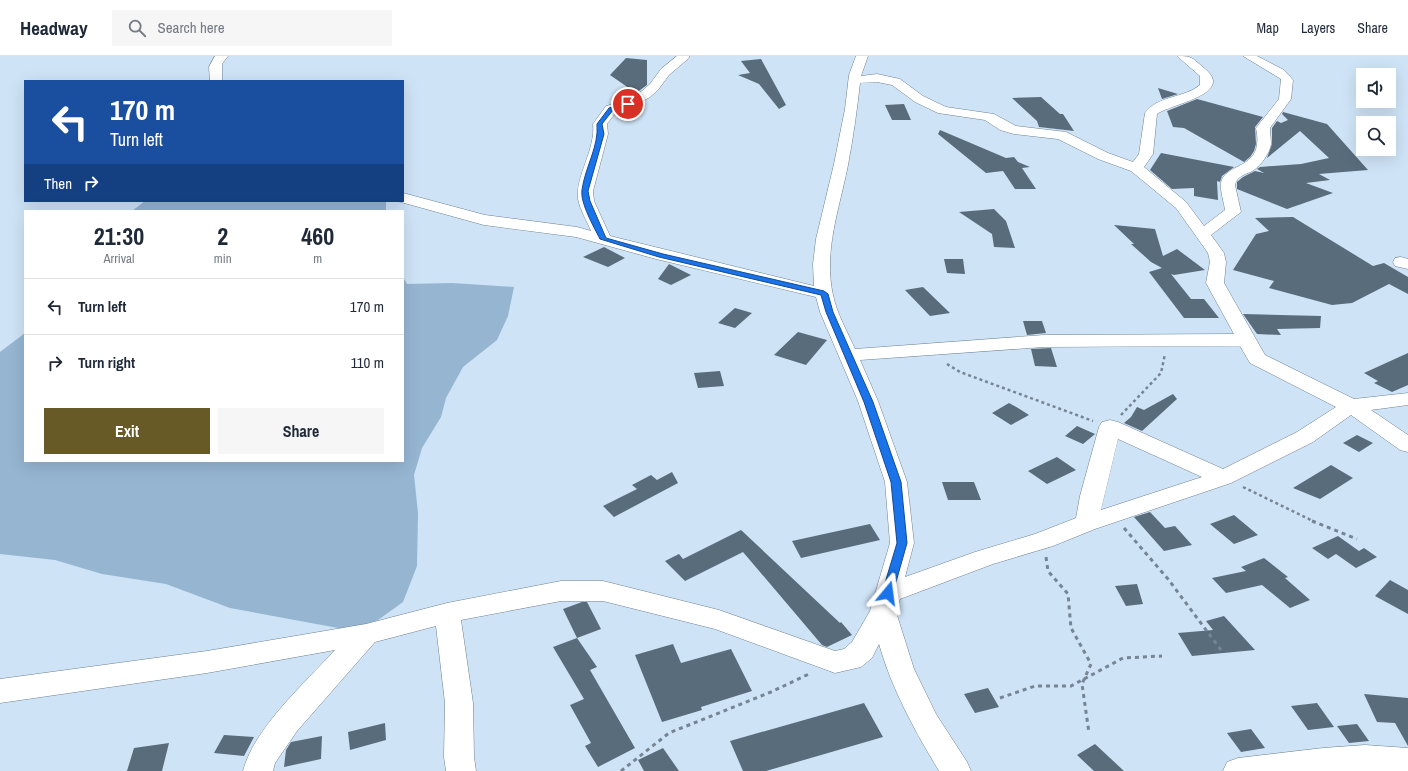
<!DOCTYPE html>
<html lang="en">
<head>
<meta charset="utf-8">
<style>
	:root { --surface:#fff; --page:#f6f6f7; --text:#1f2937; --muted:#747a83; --line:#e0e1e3; --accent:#685a27 }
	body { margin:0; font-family:"Archivo Narrow",sans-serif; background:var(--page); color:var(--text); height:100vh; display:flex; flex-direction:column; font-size:15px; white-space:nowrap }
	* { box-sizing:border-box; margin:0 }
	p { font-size:13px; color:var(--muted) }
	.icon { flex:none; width:22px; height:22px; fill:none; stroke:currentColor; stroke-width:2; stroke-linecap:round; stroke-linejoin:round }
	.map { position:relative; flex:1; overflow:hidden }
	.drawer { position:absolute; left:24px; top:154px; width:380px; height:252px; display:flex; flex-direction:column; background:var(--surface); border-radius:0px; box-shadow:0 4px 16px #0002 }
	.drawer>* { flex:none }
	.banner { position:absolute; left:24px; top:24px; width:380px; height:122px; border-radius:0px; box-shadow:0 4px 16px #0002; background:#1a4fa0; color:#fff; overflow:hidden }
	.tools { position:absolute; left:1356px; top:12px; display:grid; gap:8px }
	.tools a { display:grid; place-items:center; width:40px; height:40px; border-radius:0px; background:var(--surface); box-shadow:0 4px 16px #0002; font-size:20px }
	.pin { position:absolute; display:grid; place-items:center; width:34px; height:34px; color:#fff; margin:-17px; border:2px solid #fff; border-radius:50%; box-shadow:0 1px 4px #0007 }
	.me { position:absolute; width:44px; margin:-22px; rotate:16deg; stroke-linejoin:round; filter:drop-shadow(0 0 3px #0008) }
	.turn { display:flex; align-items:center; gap:14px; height:84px; padding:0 20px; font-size:18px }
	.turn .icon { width:52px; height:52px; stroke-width:2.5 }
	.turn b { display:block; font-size:28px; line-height:34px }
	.then { display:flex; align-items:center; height:38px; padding:0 20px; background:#0003; gap:8px; font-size:15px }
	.eta { display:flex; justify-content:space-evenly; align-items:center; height:68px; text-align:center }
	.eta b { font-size:24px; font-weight:700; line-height:28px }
	.button { display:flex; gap:8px; margin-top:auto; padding:8px 20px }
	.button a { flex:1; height:46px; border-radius:0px; background:var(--accent); color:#fff; font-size:16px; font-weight:700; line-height:46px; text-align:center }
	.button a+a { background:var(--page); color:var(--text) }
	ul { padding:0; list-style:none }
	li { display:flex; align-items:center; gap:12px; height:56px; padding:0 20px; border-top:1px solid var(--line) }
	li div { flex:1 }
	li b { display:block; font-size:15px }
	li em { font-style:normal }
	header { display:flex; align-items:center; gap:24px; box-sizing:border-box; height:56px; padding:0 20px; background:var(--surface); border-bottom:1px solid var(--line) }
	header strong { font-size:19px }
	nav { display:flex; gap:22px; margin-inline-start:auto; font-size:14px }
	.search { width:280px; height:36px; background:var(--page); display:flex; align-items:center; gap:10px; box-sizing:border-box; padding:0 14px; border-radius:0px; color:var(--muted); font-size:15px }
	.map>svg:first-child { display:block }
	.green { fill:#95b5d1 }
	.building { fill:#596c7c }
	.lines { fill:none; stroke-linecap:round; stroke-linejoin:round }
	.minor-casing { stroke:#6e8192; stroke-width:1 }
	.path-far1 { stroke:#768593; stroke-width:2.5; stroke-dasharray:3 3; stroke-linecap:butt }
	.path { stroke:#768593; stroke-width:3; stroke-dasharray:4 4; stroke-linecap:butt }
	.minor { fill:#fff; fill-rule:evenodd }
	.route { fill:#1a73e8; stroke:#114b97 }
</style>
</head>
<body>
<header>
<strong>Headway</strong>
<div class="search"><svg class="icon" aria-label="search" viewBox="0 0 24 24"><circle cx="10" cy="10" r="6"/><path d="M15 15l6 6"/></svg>Search here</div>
<nav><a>Map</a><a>Layers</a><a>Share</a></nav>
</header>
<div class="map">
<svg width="1408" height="715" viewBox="0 0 1408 715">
	<rect width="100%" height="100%" fill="#cee3f6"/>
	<path class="green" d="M145,145H386V155H132Z
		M403,221L407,228L452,227L514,231L508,260L497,284L463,311L446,342L441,361L422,392L414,419L418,457L417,510L403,546L378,564L349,574L230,552L166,528L102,518L55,504L0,498V296L25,277V405H403Z"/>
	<path class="building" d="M626,2L647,4V29L636,37L610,19Z
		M761,3L786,49L779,53L759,28L738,19L750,17L741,5Z
		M1158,32L1178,38L1162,43Z
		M1041,41L1060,58H1063L1074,75L1039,71L1037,65L1012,42Z
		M1197,43L1263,61L1255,71L1256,88L1254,95L1250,101L1244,106L1184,72L1173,71L1167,55Z
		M904,48L911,64H892L885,49Z
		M1283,56L1327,68L1368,114L1319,118L1330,124L1306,127L1333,137L1287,153L1237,133V126L1243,121L1255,115L1264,117L1257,113L1260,111L1301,108L1329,102L1300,75L1267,102L1272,88V72L1277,65L1281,67L1288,64L1282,58Z
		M940,74L1006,102L1014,101L1018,106L1030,111L1022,112L1036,133H1015L1003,115L986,117L938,78Z
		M1161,97L1234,111L1222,120L1220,126L1217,125L1218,144L1194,140V132L1172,133L1150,114Z
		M994,153L1006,165L1015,192L994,191L992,178L959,156Z
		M1293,161L1373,210L1384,207L1408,221V238L1389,228L1352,247L1332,249L1269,232L1274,225L1233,214L1256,178L1269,175L1255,162Z
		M1114,169L1155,173L1163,200L1177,193L1205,214L1174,219L1171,218L1191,243H1204L1219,262H1184L1149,216L1162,212L1151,206L1131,188H1134Z
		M604,191L625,202L608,211L583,201Z
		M944,203H963L965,218L947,217Z
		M669,208L691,219L671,229L658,223Z
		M923,231L950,257L930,260L905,234Z
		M735,252L752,257L735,272L718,267Z
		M1243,258L1321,260L1320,272L1277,273L1281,279L1257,278Z
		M1023,265H1042L1046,277L1027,279Z
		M798,276L827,284L806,309L774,299Z
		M1051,292L1057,311L1035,310L1031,293Z
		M1408,297V329L1392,336L1374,327L1378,325L1364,317Z
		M720,315L724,330L698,332L694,317Z
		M1173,338L1177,343L1142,375L1124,367L1131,361L1137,351L1144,354Z
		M1009,347L1018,352L1029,359L1011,369L992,357Z
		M1077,370L1095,378L1083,388L1065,380Z
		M1357,379L1373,387L1359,396L1343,387Z
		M1057,401L1076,414L1047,428L1028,415Z
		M1331,409L1353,422L1320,443L1293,432Z
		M672,416L678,427L614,461L603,450L637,433L632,429L651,419L657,424Z
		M942,426H974L981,444H948Z
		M1150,456L1165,472L1175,470L1192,489L1164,495L1134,461Z
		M1234,459L1258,479L1234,488L1210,468Z
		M870,468L880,484L801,502L792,485Z
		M741,474L840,567L841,566L852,579L827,591L822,589L743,496L685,525L665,505L679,498L683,503Z
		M1338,480L1359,495L1364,492L1377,501L1356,512L1336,498L1328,503L1312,492Z
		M1264,502L1288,521L1285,522L1310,544L1290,552L1262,529L1226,537L1212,522L1246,515L1241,511Z
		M1390,524L1408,534V558L1375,540Z
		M1137,528L1143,548L1126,550L1115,530Z
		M582,546H587L601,573L577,582L563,553Z
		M1224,560L1255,594L1192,600L1178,577L1213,574L1206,565Z
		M577,582L597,611L590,614L635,692L598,711L585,690L591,687L570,649L584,643L553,591Z
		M673,588L681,607L731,593L752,635L701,651L702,654L662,666L635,599Z
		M988,632L999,651L975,657L964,638Z
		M1364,638L1408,642V690L1395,667L1377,666Z
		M864,647L883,681L766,715H743L730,685Z
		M1317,647L1334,671L1308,674L1291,650Z
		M385,667L386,684L350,694L348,676Z
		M1357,668L1369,685L1349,687L1337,670Z
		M1251,673L1265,692L1241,696L1227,677Z
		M224,679L254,681L244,700L214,697Z
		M322,680L321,703L284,711L286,694L291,686Z
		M169,687L162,715H127L134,692Z
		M1095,688L1124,715H1094L1077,699Z
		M663,692L679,715H644L638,704Z"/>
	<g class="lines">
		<defs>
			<path id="minor" d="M215,0H228L222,8V25H210L209,11Z
				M677,0H689V2L669,19L658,34L650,41L632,51L616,56L607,68L608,78L593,135L594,145L610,180L814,230L813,208L816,183L834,108L845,53L849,19L856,0H868L861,20L877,18L900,23L923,40L946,51L994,58L1016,70L1066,76L1108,97L1133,106L1139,98L1145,57C1156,40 1185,42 1200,29V20L1177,0C1193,0 1192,2 1204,12C1237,38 1170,48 1157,58L1153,98L1144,111L1186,146L1204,170L1225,154C1224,146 1220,135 1221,127C1224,109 1255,112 1257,88C1258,83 1257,77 1256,72L1279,43L1281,23L1243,0H1257L1284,14L1293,24L1291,43L1270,72C1270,77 1271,83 1271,88C1270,97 1261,109 1254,114C1246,119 1237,119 1235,129L1241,156L1211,179L1224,197L1226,206L1224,227L1265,299L1354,343L1408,337V349L1371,354L1408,379V396L1400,394L1351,359L1313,386L1231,427L1095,473L1053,490L993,508L900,543L896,556L914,613L936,658L967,706L971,715H939C915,675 892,634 879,588L872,602L861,611L835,617L715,573L603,545H561L461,564L473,647L474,701L476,715H446L444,701L445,647L436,570L375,586L297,675L275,707L273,715H243C254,672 305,627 335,594L207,617L0,647V623L207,595L366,568L447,547L561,525H603L719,554L835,595L844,593L852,586L870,555L890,487L885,426L858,345L820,256L816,241L656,203L576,181L484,169L397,145H403V137L485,159L577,171L591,175C587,165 580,154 578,143C575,121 596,93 593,68L606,50L624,45L642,35L650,28L661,13ZM877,26L892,29L915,46L938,57L985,64L1000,74L1014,78L1058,83L1098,103L1131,115L1176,152L1208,197L1210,206L1206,227L1234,278L1044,279L855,293C847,275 837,258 833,239C823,195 840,151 848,109C853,82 857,55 860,27ZM1240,290L1250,307L1336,351L1297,376L1223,413L1118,366L1110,364L1102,366L1099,371L1080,440L1076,462L1035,478L975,496L905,521L914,487L907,426L878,345L860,304L1044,291ZM1118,383L1202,421L1101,454Z
				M1401,201L1408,203V213L1395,210L1393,206L1395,202Z
				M1365,689L1408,692V715H1223L1227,706L1238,702L1323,692Z"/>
		</defs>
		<use href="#minor" class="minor-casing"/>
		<path class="path-far1" d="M947,308L960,316L1093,365
			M1121,359L1161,317L1165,298
			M1243,431L1315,466"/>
		<path class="path" d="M1312,465L1357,483
			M1124,472L1168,523L1221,594
			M1046,501L1048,515L1068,538L1071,572L1091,608L1082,628L1089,677
			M1000,642L1035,630H1071L1123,602L1162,600
			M621,715L669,677L771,636L809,618"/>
		<use href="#minor" class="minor"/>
	</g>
	<path class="route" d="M628,46L630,47V49L613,54L602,68L604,78L588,135L590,145L606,182L663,198L824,235L828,238L833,256L873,346L901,426L907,487L892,540L888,541L884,540L882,537L897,487L891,426L864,346L826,256L821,239L659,201L600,183C594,171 580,147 582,134C585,111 599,91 597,68L609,52Z"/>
</svg>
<div class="tools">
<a><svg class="icon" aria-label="sound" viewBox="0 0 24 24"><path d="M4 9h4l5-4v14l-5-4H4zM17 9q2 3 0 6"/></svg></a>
<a><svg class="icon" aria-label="search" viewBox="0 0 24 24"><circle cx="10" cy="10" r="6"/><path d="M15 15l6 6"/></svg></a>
</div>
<div class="pin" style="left:628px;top:48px;background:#d93025"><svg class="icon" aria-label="arrive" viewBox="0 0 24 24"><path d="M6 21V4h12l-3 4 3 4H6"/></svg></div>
<svg class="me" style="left:888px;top:537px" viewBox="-20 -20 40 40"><path d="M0-17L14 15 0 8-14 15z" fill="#1a73e8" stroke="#fff" stroke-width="4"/></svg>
<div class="banner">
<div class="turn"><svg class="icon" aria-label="left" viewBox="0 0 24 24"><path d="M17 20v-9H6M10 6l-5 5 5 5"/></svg><div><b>170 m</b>Turn left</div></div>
<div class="then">Then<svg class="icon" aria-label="right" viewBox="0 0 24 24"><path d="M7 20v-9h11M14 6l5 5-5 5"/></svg></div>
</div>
<section class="drawer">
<div class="eta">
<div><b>21:30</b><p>Arrival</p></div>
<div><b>2</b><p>min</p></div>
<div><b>460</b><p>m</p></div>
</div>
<ul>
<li><svg class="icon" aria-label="left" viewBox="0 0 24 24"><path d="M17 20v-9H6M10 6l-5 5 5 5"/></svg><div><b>Turn left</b></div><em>170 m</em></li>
<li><svg class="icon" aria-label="right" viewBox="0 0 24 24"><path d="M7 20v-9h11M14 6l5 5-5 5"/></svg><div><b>Turn right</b></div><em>110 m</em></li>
</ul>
<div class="button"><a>Exit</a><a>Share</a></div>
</section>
</div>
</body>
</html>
